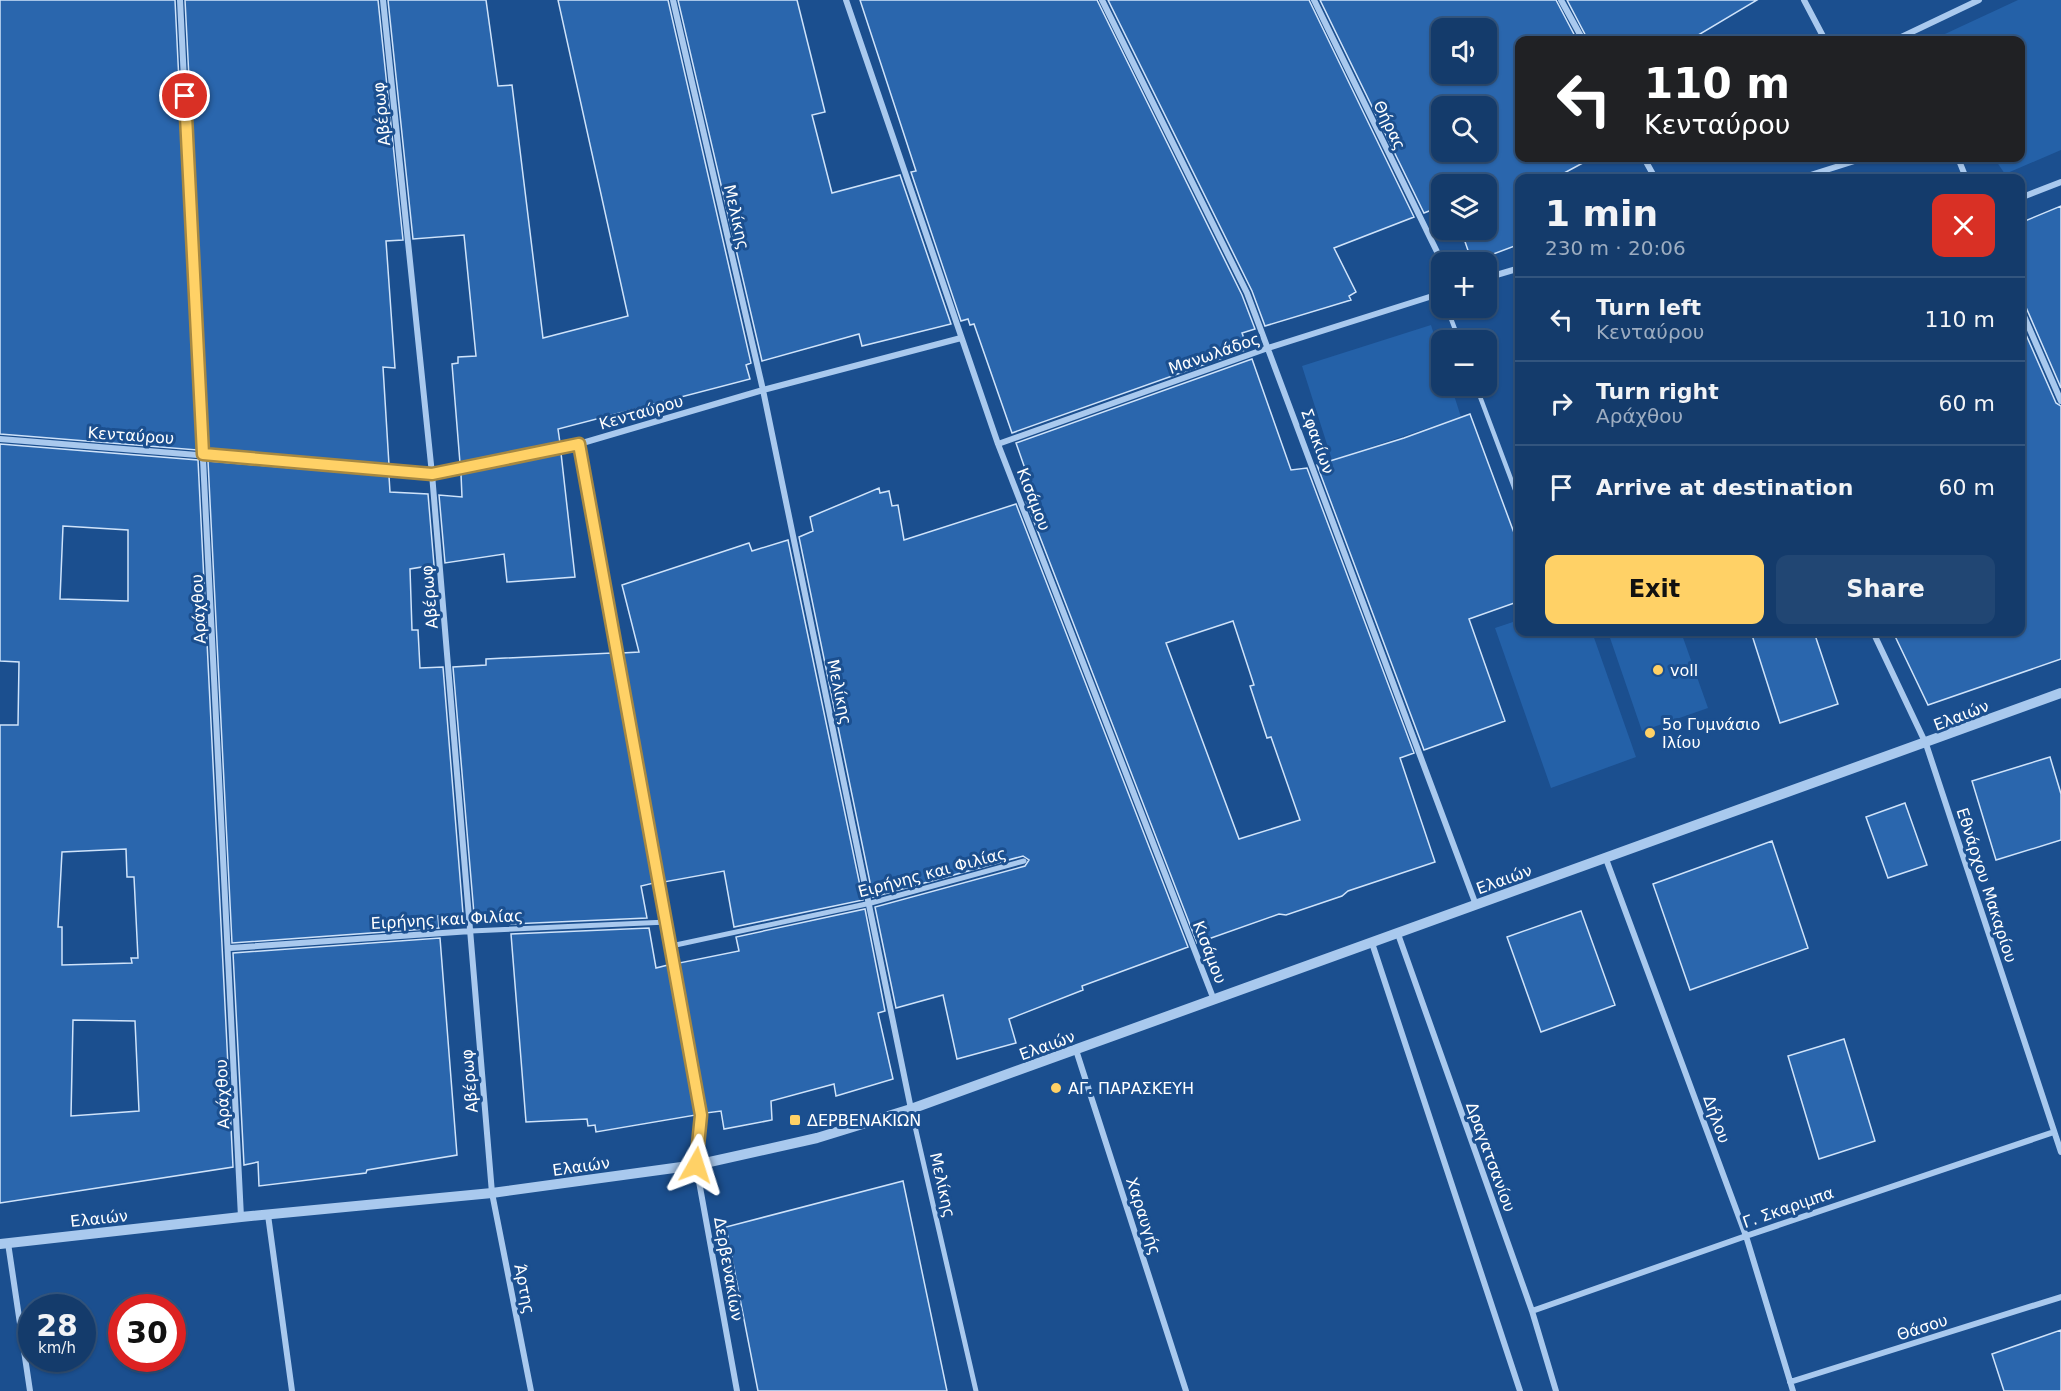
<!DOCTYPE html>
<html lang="en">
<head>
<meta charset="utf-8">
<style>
	:root { --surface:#143b6b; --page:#214673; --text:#f1f3f6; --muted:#9dadc1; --line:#33557e; --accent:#ffd166 }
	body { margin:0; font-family:"DejaVu Sans",sans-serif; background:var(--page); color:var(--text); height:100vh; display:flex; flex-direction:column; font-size:22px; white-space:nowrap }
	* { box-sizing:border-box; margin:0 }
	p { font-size:20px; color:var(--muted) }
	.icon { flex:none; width:33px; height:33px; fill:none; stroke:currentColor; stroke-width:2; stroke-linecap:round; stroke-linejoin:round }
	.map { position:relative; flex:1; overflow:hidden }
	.drawer { position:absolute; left:1515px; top:174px; width:510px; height:462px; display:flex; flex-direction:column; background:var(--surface); border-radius:12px; box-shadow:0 2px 4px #0004,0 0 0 2px var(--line) }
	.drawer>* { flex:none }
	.hud { position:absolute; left:1515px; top:36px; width:510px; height:126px; border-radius:12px; box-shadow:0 2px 4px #0004,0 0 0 2px var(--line); background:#202124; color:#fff; overflow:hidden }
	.controls { position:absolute; left:1431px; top:18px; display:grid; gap:12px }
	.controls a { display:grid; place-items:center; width:66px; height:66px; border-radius:12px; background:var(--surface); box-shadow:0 2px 4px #0004,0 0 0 2px var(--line); font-size:30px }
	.speed { position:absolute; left:18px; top:1294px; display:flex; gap:12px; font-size:30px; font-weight:700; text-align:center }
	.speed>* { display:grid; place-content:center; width:78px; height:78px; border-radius:50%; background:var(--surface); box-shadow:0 2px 4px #0004,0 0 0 2px var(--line); line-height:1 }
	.speed small { font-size:15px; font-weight:400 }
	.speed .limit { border:9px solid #d22; background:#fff; color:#111 }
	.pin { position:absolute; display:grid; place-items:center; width:51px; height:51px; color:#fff; margin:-26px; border:3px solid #fff; border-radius:50%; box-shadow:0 2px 6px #0007 }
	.me { position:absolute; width:66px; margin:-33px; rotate:6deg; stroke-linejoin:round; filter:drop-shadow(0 0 4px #0008) }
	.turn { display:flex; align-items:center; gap:21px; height:126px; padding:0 30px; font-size:27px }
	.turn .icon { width:78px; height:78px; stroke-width:2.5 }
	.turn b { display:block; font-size:42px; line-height:51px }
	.round { display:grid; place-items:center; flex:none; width:63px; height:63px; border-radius:12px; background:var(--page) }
	.head { display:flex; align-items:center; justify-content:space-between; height:102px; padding:0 30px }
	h1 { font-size:36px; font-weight:600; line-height:45px }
	.button { display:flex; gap:12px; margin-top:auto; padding:12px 30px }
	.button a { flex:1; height:69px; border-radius:12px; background:var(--accent); color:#111; font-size:24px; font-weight:600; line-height:69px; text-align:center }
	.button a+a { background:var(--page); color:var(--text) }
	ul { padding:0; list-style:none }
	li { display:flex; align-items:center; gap:18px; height:84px; padding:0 30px; border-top:2px solid var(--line) }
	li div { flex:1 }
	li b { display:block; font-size:22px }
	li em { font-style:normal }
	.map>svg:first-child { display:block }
	.green { fill:#2461a8 }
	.building { fill:#2a66ad; stroke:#cfe3fa; stroke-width:1.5; fill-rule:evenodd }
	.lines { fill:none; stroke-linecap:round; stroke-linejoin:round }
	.service { stroke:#a9c9ee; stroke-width:4.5 }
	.pedestrian { stroke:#a9c9ee; stroke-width:5 }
	.minor { stroke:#a9c9ee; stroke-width:6 }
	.tertiary { stroke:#a9c9ee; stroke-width:10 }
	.route-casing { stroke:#a68842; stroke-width:15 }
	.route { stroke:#ffd166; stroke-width:10 }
	.poi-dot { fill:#ffd166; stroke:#1b4f8f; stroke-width:2 }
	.labels { text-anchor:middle; stroke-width:6; stroke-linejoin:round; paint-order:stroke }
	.street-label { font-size:16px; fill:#fff; stroke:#1b4f8f }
	.poi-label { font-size:16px; fill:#fff; stroke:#1b4f8f; text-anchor:start }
</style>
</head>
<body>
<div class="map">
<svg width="2061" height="1391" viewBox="0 0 2061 1391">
	<rect width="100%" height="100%" fill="#1b4f8f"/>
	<path class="green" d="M2018,0H2061V150L2005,174L1994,158H2020V40H1932Z
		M1431,325L1441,357L1442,386H1451L1461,417L1332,460L1302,366Z
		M1519,620L1520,632H1592L1636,757L1551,788L1495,628Z
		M1608,632H1681L1708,708L1642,731Z"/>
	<path class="building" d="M0,0H175L197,450L0,434Z
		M185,0H378L403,240L386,241L395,368L383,367L389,465L208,451Z
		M388,0H486L498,86L512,85L543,338L628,316L558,0H668L751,363L746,365L750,379L558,429L560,443L460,463L452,364L458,363V357L476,356L464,235L413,239Z
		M678,0H797L825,112L812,115L832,193L900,175L951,324L862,346L859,334L762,361Z
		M860,0H1097L1242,295L1255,329L1242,333L1248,349L1012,433L974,324L970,325L968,319L961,321L911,172L916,171Z
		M1108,0H1309L1414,217L1334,248L1356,292L1349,296L1351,300L1265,326L1252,291Z
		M1320,0H1556L1577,40H1520V158H1592L1555,178H1520V244L1472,262L1461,230H1486V184H1445L1442,173V206L1424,213ZM1442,28H1486V74H1442ZM1442,106H1486V152H1442Z
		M1567,0H1757L1690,40H1588Z
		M2061,206V388L2025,305L2020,302V223Z
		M2020,321L2056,403L2061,406V659L1928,705L1893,632H2020Z
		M1252,359L1291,470L1307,468L1414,753L1400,758L1435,862L1348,891L1342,896L1286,915L1279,914L1197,943L1026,501L1035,497L1016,443ZM1233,621L1254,685L1250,686L1267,738L1271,737L1300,820L1239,839L1166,643Z
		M1470,414L1520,549V601L1469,619L1505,721L1424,750L1317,465L1404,438Z
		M0,444L198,460L233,1167L0,1203V725H18L19,662L0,661ZM63,526L128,530V601L60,599ZM126,849L127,877H134L138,958H131L132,963L62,965V927H58L62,852ZM73,1020L135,1021L139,1111L71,1116Z
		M561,453L575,577L507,582L504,554L445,563L439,495L462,497L461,474Z
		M208,461L389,476L390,492L428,494L434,565L410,569L412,630H418L420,668L443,667L463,914L438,916L439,928L232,943Z
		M879,488L880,493L889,491L892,506L898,505L904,540L1016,504L1188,947L1082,986L1083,990L1009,1019L1016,1043L957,1059L943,995L896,1008L875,907L1025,866L1029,860L1023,856L873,897L799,537L813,531L810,517Z
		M788,540L863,900L734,927L724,871L664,882L622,653L639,652L622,585L749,543L752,551Z
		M1751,632H1814L1838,704L1780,723Z
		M612,653L654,883L641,886L647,918L511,924L510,912L474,914L453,667L486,665V659Z
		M2050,757L2061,794V840L1996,860L1972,781Z
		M1905,803L1927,865L1888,878L1866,817Z
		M1772,841L1808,948L1690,990L1653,884Z
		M865,909L885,1011L878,1013L893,1079L836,1096L834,1084L771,1101L772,1120L724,1129L721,1111L706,1113L679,963L739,951L736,937Z
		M1581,911L1615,1005L1541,1032L1507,937Z
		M649,928L656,968L668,965L696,1115L596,1132L595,1125L588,1126L587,1119L526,1122L511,934Z
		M440,938L457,1155L367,1170L366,1173L259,1186L258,1162L244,1165L233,953Z
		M1844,1039L1875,1141L1819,1159L1788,1056Z
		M903,1181L947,1391H758L726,1227Z
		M2061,1330V1391H2004L1992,1354Z"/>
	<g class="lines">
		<path class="service" d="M1447,308L1459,340
			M1476,386L1520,503"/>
		<path class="pedestrian" d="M471,931L667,922
			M671,946L871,903L1024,861
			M911,1109L976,1391"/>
		<path class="minor" d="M180,0L241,1217
			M383,0L432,474L492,1193L531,1391
			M673,0L763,390L911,1109
			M846,0L998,444L1214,1000
			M1102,0L1247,293L1476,905
			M1314,0L1442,262
			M1561,0L1583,40
			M1804,0L1825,40
			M1895,40L1979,0
			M1644,158L1655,178
			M1958,158L1966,178
			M1801,178L1864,158
			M2020,198L2061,182
			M1486,278L1520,268
			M2020,307L2061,401
			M0,439L432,474L579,444L763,390L961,338
			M579,444L701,1115L696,1165L737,1391
			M998,444L1268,348L1442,293
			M1873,632L1926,744L2061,1152
			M1606,859L1746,1236L1793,1391
			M1398,934L1532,1311L1556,1391
			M1372,943L1520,1391
			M230,948L471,931
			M1076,1050L1186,1391
			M268,1215L292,1391
			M8,1243L30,1391
			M1532,1311L1746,1236L2054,1132
			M1790,1382L2061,1297"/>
		<path class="tertiary" d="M0,1244L241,1217L492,1193L696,1165L817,1138L911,1109L2061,693"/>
	</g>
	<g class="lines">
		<defs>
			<path id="route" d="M185,96L203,454L432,474L579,444L701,1115L696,1165"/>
		</defs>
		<use href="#route" class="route-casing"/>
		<use href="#route" class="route"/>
	</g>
	<g class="poi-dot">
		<circle cx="1658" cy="670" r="6"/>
		<circle cx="1650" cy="733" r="6"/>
		<circle cx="1056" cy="1088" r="6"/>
		<rect x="789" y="1114" width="12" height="12" rx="3"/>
	</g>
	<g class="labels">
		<g class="street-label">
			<text transform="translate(381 114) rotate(-96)" y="6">Αβέρωφ</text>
			<text transform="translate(1390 125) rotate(64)" y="6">Θήρας</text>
			<text transform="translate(737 217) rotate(77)" y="6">Μελίκης</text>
			<text transform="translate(1214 353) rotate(-19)" y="6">Μανωλάδος</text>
			<text transform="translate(641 412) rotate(-16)" y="6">Κενταύρου</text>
			<text transform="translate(131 435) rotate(4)" y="6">Κενταύρου</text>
			<text transform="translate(1318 441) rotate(70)" y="6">Σφακίων</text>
			<text transform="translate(1034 499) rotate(69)" y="6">Κισάμου</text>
			<text transform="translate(429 597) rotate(-95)" y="6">Αβέρωφ</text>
			<text transform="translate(198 609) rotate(-93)" y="6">Αράχθου</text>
			<text transform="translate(840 692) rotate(78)" y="6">Μελίκης</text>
			<text transform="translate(1961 715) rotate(-21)" y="6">Ελαιών</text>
			<text transform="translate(932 872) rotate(-15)" y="6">Ειρήνης και Φιλίας</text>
			<text transform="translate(1504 879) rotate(-20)" y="6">Ελαιών</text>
			<text transform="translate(1987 885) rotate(72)" y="6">Εθνάρχου Μακαρίου</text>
			<text transform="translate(447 919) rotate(-3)" y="6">Ειρήνης και Φιλίας</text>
			<text transform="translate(1210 952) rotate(69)" y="6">Κισάμου</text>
			<text transform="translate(1047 1045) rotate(-20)" y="6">Ελαιών</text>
			<text transform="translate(469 1081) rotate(-95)" y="6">Αβέρωφ</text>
			<text transform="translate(222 1094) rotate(-92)" y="6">Αράχθου</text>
			<text transform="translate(1717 1119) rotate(70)" y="6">Δήλου</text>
			<text transform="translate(1491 1157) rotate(70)" y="6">Δραγατσανίου</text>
			<text transform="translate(581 1166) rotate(-8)" y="6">Ελαιών</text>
			<text transform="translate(943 1185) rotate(77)" y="6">Μελίκης</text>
			<text transform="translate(1788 1207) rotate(-19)" y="6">Γ. Σκαριμπα</text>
			<text transform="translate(1144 1216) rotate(72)" y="6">Χαραυγής</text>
			<text transform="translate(99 1218) rotate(-6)" y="6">Ελαιών</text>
			<text transform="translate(729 1269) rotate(80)" y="6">Δερβενακίων</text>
			<text transform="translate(525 1289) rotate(79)" y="6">Άρτης</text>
			<text transform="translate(1922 1327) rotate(-18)" y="6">Θάσου</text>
		</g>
		<g class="poi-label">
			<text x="1670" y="676">voll</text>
			<text x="1662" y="730">5ο Γυμνάσιο<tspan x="1662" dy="18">Ιλίου</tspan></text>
			<text x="1068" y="1094">ΑΓ. ΠΑΡΑΣΚΕΥΗ</text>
			<text x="807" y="1126">ΔΕΡΒΕΝΑΚΙΩΝ</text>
		</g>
	</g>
</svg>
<div class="controls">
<a><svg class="icon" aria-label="sound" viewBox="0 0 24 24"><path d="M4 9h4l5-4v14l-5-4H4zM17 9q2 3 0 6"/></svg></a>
<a><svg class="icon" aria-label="search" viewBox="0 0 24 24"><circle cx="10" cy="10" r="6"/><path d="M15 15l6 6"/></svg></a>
<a><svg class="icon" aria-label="layers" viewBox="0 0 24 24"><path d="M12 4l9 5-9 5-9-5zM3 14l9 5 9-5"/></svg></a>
<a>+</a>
<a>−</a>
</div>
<div class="speed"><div>28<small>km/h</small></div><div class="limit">30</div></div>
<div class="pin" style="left:185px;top:96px;background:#d93025"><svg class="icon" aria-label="arrive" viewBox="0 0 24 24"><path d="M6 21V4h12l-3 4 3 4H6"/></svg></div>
<svg class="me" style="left:696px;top:1165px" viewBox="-20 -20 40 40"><path d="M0-17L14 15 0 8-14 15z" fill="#ffd166" stroke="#fff" stroke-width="4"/></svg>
<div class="hud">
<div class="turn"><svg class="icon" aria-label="left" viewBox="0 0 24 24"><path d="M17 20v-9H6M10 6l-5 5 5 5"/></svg><div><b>110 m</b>Κενταύρου</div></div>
</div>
<section class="drawer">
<div class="head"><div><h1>1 min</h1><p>230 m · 20:06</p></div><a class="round" style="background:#d93025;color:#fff"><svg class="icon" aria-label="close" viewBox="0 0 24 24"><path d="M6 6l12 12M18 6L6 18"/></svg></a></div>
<ul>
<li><svg class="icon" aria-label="left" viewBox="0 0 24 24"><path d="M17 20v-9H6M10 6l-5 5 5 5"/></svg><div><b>Turn left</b><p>Κενταύρου</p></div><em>110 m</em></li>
<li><svg class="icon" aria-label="right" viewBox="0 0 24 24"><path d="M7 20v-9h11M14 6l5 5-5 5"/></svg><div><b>Turn right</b><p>Αράχθου</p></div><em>60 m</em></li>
<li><svg class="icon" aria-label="arrive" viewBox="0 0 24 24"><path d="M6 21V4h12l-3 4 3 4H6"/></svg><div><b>Arrive at destination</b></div><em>60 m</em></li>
</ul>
<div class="button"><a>Exit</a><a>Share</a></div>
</section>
</div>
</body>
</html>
